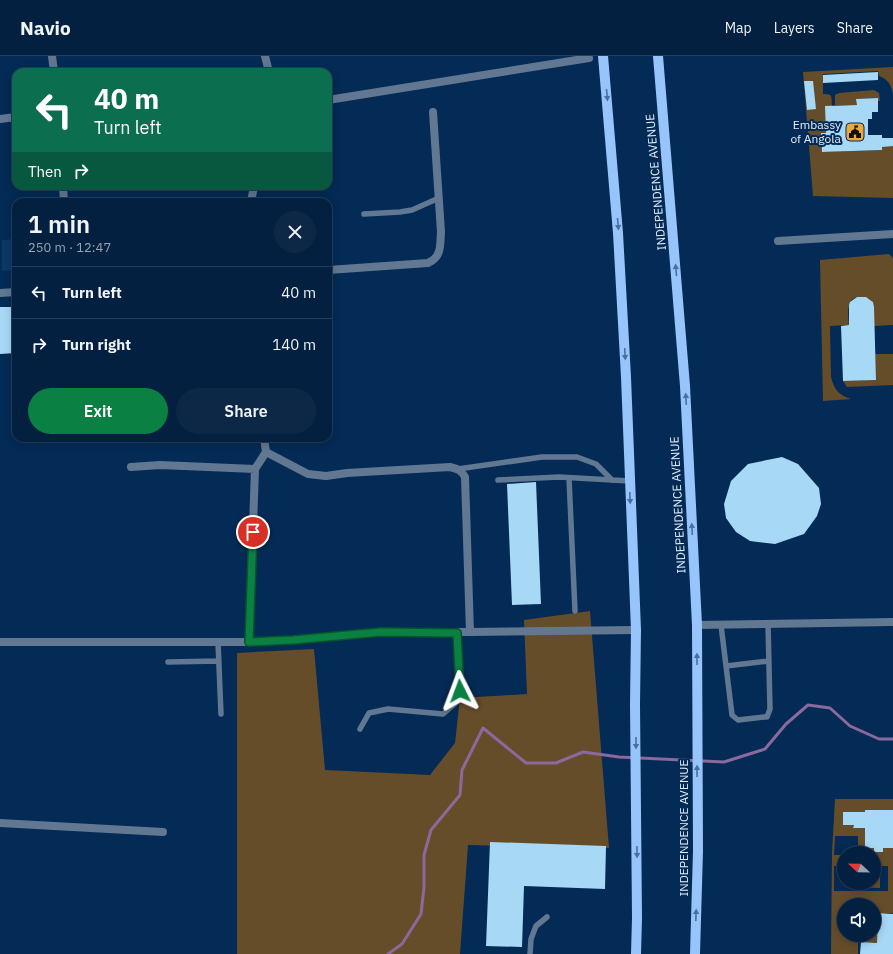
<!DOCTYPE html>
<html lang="en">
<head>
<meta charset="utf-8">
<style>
	:root { --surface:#032040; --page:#0d2847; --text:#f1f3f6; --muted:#97a3b1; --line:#243e59; --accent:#0b8043 }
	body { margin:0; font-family:"IBM Plex Sans",sans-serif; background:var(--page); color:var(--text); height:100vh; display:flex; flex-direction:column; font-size:15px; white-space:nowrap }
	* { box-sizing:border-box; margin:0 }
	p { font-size:13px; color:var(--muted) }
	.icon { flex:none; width:22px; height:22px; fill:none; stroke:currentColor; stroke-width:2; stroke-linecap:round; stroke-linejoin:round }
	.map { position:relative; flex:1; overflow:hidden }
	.sheet { position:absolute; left:12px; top:142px; width:320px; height:244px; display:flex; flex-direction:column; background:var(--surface); border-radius:12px; box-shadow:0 2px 10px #0003,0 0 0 1px var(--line) }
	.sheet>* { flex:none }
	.top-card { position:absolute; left:12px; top:12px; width:320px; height:122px; border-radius:12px; box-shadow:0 2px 10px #0003,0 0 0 1px var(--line); background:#0b6e4f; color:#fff; overflow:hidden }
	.needle { width:26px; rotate:292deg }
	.controls { position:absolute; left:837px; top:790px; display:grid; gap:8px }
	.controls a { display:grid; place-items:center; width:44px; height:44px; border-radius:50%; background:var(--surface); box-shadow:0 2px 10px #0003,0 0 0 1px var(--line); font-size:20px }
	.pin { position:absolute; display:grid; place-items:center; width:34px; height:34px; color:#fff; margin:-17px; border:2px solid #fff; border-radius:50%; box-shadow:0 1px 4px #0007 }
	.me { position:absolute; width:44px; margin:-22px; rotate:357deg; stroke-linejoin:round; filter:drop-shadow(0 0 3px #0008) }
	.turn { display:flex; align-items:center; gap:14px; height:84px; padding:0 16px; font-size:18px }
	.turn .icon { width:52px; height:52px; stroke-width:2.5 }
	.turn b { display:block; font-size:28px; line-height:34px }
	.then { display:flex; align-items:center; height:38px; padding:0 16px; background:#0003; gap:8px; font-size:15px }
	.round { display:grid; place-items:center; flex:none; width:42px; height:42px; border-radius:21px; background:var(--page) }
	.head { display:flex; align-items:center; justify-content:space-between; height:68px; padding:0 16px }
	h1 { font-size:24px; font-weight:600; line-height:30px }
	.cta { display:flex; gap:8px; margin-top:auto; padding:8px 16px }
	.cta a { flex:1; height:46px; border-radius:24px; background:var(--accent); color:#fff; font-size:16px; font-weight:600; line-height:46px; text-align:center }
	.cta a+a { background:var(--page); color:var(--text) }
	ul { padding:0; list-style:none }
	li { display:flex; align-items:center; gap:12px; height:52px; padding:0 16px; border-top:1px solid var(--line) }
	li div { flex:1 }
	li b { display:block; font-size:15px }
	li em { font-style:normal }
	header { display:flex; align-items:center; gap:24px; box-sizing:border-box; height:56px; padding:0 20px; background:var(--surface); border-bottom:1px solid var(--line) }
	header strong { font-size:19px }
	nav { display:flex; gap:22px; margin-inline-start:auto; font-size:14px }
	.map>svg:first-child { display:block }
	.built { fill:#0c3866 }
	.green { fill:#664d2a; fill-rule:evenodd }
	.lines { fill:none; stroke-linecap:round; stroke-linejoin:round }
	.stream { stroke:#8b699c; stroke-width:3 }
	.building { fill:#a7d8f5 }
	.service { stroke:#627892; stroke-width:5.5 }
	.minor { stroke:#627892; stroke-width:8 }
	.tertiary { stroke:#627892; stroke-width:8 }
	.primary { stroke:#97c4fb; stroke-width:10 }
	.oneway { fill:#4670a0 }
	.route-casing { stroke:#07532c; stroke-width:10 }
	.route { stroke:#0b8043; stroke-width:7 }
	.labels { text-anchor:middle; stroke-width:4; stroke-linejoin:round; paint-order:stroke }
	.poi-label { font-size:12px; fill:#e4effc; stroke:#042b55; text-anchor:end }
	.street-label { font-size:12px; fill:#e4effc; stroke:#042b55 }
</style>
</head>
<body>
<header>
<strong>Navio</strong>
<nav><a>Map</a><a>Layers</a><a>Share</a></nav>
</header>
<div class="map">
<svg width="893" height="898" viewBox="0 0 893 898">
	<rect width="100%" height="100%" fill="#042b55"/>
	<path class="built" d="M16,183V214L2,215V184Z"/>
	<path class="green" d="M893,11V39C892,30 888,23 879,20L878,15L823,18V38C834,38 831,41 832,50H825L831,77L821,78L822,96L882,94V83L893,90V142L813,140L803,16Z
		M874,34L879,37L880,45H878V42L857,43V49H835V39L839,37Z
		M889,198L893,202V269L874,270L873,246C869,243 866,241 861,241C845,240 848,259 849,269L830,270L831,321C834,334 839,339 851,343L823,345L820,204Z
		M875,298H893V329L847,331L843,325L876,324Z
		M590,555L609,792L468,789L460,898H237V597L314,593L325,714L430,719L455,687L460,642L527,638L524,564Z
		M835,743H893V754H865V756H843V769H854L853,771L893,772L865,792H874V796H883V792H893V857H878L877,887L858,886V898H831L832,797ZM835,780H858V797H874V810H888V835H834V810H844V799H834ZM844,849H874V879H844Z
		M874,815H880V832L845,831V827H874Z"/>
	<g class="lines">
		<path class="stream" d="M388,898L402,888L421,858L424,831V799L431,774L460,739L462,714L483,672L526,707H556L583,696L619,701L724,706L765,693L786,668L808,649L830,652L850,670L879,683H893"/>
	</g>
	<path class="building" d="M878,16V24L823,27V19Z
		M804,25H813L816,53L807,54Z
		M878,42V56H872V63H868V79H882V82H893V90L882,91V94L822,96L821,77H826L825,50L857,49L856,43Z
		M857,241H866L870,244L873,246L874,251L876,324L843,325L841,270L849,269V249L850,246Z
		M0,251H16V297L0,298Z
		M782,401L798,408L819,432L821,448L817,460L804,478L775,488L750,485L736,476L726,462L724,448L731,425L748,408Z
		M536,426L541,548L512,549L507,428Z
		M865,754H893V792H883V796H874V792H865V772H853L854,769H843V756H865Z
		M490,786L606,790L605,833L524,830L522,891L486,890Z
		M878,857L893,858V898H860L861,886L877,887Z"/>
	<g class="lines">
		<path class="service" d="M364,158L400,156L412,154L439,142
			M458,413L542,401H577L596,408L612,424
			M569,422L575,555
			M498,424L559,421L630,425
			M721,569L732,659L738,664L764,661H767L770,653L768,568
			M218,586L221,658
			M168,606L219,605
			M726,610L769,605
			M360,673L369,657L388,653L443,658L458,645L460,635L457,577
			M530,898L531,883L536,870L547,861"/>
		<path class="minor" d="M52,0L54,16
			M265,0L269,16
			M63,130L64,146
			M251,146L254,130
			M778,185L893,178
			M328,214L428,207C442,201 440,189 441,176L433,56
			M0,237L16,236
			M266,396L308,418L326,420L347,417L450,411C458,413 461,414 465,421L470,576L636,574
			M131,411L160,409L255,413
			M697,569L893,566
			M0,586H249L293,584L381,576H470
			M249,586L255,413L266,396L264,382
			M0,767L163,776"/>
		<path class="tertiary" d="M328,44L589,2
			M0,63L16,61"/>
		<path class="primary" d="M603,0L618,177L626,321L636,574L635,648L637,862L636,898
			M658,0L685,330L697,569L698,795L695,898"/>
	</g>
	<defs><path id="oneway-solid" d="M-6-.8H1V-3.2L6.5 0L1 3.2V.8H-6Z"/></defs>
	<g class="oneway">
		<use href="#oneway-solid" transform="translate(607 39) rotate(85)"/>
		<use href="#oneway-solid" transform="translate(618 168) rotate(85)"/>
		<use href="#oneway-solid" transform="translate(676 214) rotate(-95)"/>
		<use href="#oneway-solid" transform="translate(625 298) rotate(87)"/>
		<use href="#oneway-solid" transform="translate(686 343) rotate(-93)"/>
		<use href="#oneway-solid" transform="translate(630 442) rotate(88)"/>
		<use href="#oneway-solid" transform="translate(692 473) rotate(-93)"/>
		<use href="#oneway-solid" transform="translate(697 603) rotate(-90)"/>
		<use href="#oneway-solid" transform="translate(636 687) rotate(90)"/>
		<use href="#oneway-solid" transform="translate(697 715) rotate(-90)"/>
		<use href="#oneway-solid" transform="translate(637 796) rotate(89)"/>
		<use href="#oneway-solid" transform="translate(696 859) rotate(-88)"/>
	</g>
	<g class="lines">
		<defs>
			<path id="route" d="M253,476L249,586L293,584L381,576L457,577L460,635"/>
		</defs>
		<use href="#route" class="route-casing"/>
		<use href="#route" class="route"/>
	</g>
	<defs>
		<symbol id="civic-square" viewBox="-11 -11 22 22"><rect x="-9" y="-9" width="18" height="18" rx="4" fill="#eda83c" stroke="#042b55"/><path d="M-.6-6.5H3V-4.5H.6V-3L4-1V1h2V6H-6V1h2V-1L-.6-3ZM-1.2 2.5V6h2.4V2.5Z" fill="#111"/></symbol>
	</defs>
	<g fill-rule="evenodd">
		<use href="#civic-square" x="844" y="65" width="22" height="22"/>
	</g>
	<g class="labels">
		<g class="poi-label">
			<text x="841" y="73">Embassy<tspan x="841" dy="14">of Angola</tspan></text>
		</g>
		<g class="street-label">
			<text transform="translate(656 126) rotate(-95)" y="4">INDEPENDENCE AVENUE</text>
			<text transform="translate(678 449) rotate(-93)" y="4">INDEPENDENCE AVENUE</text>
			<text transform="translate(684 772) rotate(-90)" y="4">INDEPENDENCE AVENUE</text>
		</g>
	</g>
</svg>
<div class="controls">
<a><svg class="needle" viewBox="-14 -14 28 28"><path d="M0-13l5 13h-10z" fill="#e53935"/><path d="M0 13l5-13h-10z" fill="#97a3b1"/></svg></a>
<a><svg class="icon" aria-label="sound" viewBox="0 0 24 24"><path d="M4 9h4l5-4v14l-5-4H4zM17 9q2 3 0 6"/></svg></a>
</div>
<div class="pin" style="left:253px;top:476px;background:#d93025"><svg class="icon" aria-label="arrive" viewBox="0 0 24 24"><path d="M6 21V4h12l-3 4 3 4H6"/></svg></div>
<svg class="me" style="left:460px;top:635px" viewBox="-20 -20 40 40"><path d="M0-17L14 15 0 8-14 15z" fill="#0b8043" stroke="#fff" stroke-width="4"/></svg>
<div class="top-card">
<div class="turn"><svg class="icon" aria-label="left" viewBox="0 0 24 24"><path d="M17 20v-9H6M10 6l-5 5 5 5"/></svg><div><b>40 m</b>Turn left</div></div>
<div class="then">Then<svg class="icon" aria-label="right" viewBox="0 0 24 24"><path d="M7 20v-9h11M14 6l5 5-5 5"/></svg></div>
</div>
<section class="sheet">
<div class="head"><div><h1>1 min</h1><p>250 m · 12:47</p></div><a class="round"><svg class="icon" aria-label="close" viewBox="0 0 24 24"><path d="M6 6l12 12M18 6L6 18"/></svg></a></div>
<ul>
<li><svg class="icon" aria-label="left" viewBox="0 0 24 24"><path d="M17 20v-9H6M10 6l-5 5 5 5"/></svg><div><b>Turn left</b></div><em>40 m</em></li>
<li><svg class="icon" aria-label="right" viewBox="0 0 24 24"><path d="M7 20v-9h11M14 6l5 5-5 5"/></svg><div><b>Turn right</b></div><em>140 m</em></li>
</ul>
<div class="cta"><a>Exit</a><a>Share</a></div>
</section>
</div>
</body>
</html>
